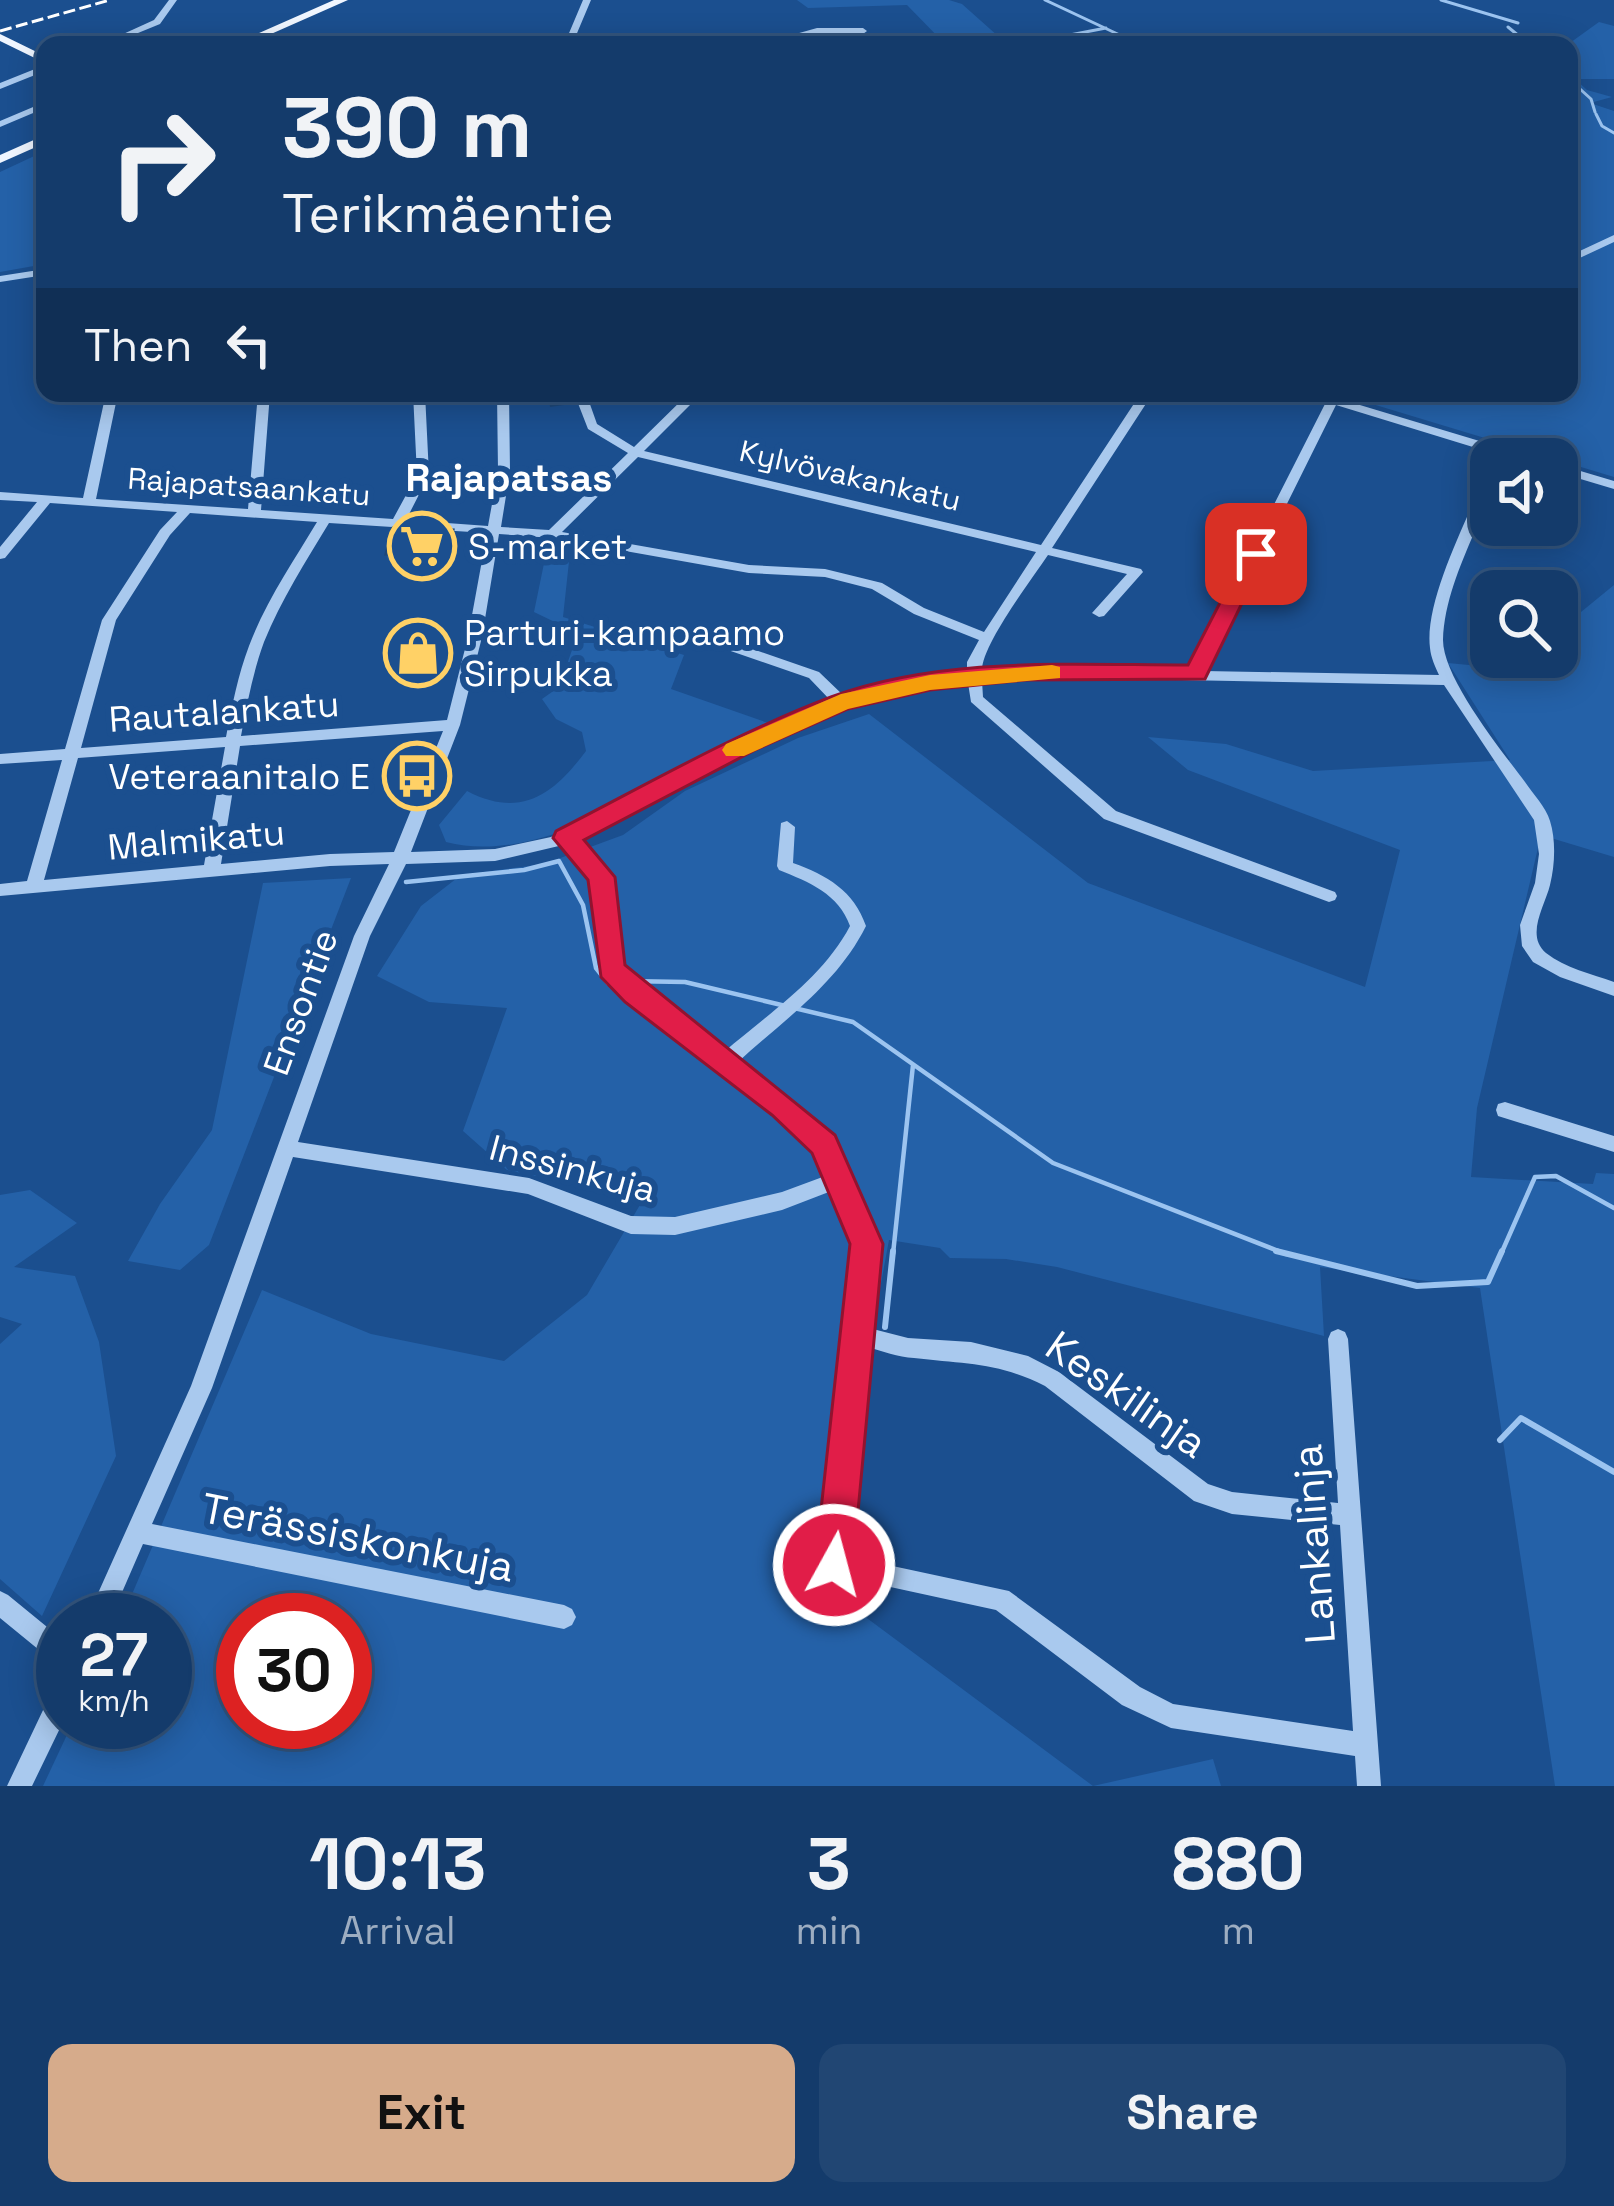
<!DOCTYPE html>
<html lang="en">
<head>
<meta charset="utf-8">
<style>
	:root { --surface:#143b6b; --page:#214673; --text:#f1f3f6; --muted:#9dadc1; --line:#33557e; --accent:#d6ab8b }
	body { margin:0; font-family:"Space Grotesk",sans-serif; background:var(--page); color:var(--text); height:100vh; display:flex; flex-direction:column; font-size:45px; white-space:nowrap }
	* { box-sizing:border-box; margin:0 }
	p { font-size:39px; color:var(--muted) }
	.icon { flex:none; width:66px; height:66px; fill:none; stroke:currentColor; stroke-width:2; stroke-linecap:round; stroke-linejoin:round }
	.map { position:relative; height:1786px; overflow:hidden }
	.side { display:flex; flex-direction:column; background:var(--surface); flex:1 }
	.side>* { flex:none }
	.guide { position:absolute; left:36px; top:36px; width:1542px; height:366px; border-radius:24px; box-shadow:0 6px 30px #0003,0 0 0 3px var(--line); background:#143b6b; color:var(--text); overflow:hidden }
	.buttons { position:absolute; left:1470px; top:438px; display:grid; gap:24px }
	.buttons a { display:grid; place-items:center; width:108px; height:108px; border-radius:24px; background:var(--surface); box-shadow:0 6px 30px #0003,0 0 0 3px var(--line); font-size:60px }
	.speed { position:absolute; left:36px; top:1593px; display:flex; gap:24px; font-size:60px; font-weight:700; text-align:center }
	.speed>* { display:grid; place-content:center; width:156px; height:156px; border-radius:50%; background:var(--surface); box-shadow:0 6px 30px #0003,0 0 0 3px var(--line); line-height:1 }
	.speed small { font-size:30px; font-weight:400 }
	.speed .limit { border:18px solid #d22; background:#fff; color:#111 }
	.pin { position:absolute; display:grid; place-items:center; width:102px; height:102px; color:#fff; margin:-51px; border-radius:24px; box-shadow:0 6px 18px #0006 }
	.me { position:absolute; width:132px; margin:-66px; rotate:7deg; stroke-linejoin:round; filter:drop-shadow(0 0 9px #0008) }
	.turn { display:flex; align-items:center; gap:42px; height:252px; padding:0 48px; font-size:54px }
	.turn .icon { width:156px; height:156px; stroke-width:2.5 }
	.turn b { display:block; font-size:84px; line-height:102px }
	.then { display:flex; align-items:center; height:114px; padding:0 48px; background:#0003; gap:24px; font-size:45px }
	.eta { display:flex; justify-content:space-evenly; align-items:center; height:204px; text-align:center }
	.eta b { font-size:72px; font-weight:600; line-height:84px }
	.primary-button { display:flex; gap:24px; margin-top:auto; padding:24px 48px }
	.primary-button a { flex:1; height:138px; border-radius:24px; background:var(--accent); color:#111; font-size:48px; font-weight:600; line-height:138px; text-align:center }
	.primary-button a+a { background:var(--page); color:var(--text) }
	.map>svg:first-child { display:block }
	.green { fill:#2461a8; fill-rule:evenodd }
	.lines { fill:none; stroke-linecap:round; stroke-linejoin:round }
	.stream-far2 { stroke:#9cc4f0; stroke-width:3 }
	.stream-far1 { stroke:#9cc4f0; stroke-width:4.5 }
	.stream { stroke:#9cc4f0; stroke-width:6 }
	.minor { fill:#a9c9ee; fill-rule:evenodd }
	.major { fill:#f0f6ff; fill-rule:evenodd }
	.rail { stroke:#fff; stroke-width:3; stroke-dasharray:12 4.5; stroke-linecap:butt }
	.wall { fill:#245895 }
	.shaded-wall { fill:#1d4779 }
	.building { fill:#2a66ad; stroke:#1d4779; stroke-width:3 }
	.route { fill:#e11d48; stroke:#92132f; stroke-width:3 }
	.slow { fill:#f59e0b }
	.labels { text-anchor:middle; stroke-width:12; stroke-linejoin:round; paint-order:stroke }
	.far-street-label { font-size:30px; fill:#fff; stroke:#1b4f8f }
	.poi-label { font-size:36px; fill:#fff; stroke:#1b4f8f; text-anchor:start }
	.street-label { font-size:36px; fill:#fff; stroke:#1b4f8f }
	.far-district-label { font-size:39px; font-weight:bold; fill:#fff; stroke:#1b4f8f }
	.near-street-label { font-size:42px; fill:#fff; stroke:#1b4f8f }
</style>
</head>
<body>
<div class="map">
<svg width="1614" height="1786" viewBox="0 0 1614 1786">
	<rect width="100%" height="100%" fill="#1b4f8f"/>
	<path class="green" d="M797,0H949L962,4L1008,45H946L907,5L808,8Z
		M1599,22L1614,26V79H1575L1587,90L1612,97L1590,103L1614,111V477L1336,393H1569L1567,45Z
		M45,151V264L0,272V172Z
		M571,543L563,617L684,655L671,689L768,723C682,771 547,869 446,842L439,825L467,791C521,819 553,795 586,751L582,732L556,719L542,699L559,687L572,650L563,626L534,612L548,544Z
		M1614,585V857L1541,835L1477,1108L1471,1177L1593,1184L1596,1173L1614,1174V1786H1555L1480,1288L1320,1267L1324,1336L1057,1267L1006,1259L950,1258L940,1248L889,1240L825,1587L1093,1786L1213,1759L1221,1786H43L73,1722H165V1620H121L262,1290L371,1334L504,1361L587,1295L644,1198L507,1170L463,1131L507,1008L429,1002L377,976L421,906L461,875L544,864L623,835L685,791L798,738L869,714L1088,883L1365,987L1400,850L1188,770L1148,737L1226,744L1313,771L1510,760L1448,663L1541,672L1548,657H1557L1559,630ZM243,1620H345V1722H243Z
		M351,878L209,1245L180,1270L128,1261L160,1204L212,1130L263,883Z
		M30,1190L77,1223L14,1267L75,1276L99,1342L116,1456L42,1616L0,1579V1344L22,1324L0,1317V1195Z"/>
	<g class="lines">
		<path class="stream-far2" d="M1045,0L1141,45
			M1441,0L1518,23
			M1508,27L1530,45
			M1018,45L1106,28
			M1569,79L1591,99L1595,112
			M1596,114L1602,126L1614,133"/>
		<path class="stream-far1" d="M406,882L524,870L559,861L583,905L596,968L608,983L616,982
			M627,981L685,982L853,1022L1053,1163L1286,1254
			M893,1254L913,1065
			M1501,1254L1535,1177L1556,1176L1614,1208"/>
		<path class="stream" d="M1276,1251L1417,1286L1488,1282L1502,1251
			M885,1327L893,1251
			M1500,1440L1521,1418L1614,1472"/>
		<path class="minor" d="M169,0H177L160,24L138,33L181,45C164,45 145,35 129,37C118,39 111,45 99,45L154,20Z
			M583,0H591L572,45H564Z
			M817,28H863L867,31L863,34H817L771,45H757Z
			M45,65V71L0,89V83Z
			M45,102V108L0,127V121Z
			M1614,235V242L1569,263V256Z
			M45,269V275L0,282V276Z
			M106,393H118L96,499L248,509L258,393H270L261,510L393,519L417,475L413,393H425L429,475L406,520L488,526L498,471L497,393H509L510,471L501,527L549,530L628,453L588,429L574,393H586L597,424L634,447L689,393H702L644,451L1041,545L1141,393H1153L1052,548L1141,569L1143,572L1104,616L1099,617L1092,613L1127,574L1048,555C1032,579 980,647 982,672L1026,667L1190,670L1326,402L1302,393H1320L1529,456L1531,459H1512L1336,405L1204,671L1439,675C1435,666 1431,658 1430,648C1424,601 1467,520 1485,476L1491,472C1491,495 1482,512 1474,533C1460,566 1444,603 1443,640C1443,678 1501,750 1525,782C1533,794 1546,807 1550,821C1556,840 1555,865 1550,885C1545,906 1525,935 1546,953C1565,968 1592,974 1614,982V996L1560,977L1533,962L1522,946L1520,925L1535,883L1539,854L1534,820L1444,685L1026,677L982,681L983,697L1116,811L1335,892L1337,896L1335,900L1329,902L1104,819L971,702L968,683L930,687L845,706L798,726L576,838L609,877L619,967L641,989L724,1052C769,1013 822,979 850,926C839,894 809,882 779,870L777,866L781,823L787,821L795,827L793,863C827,875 854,891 866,926C837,984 785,1019 738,1062L790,1100L831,1139L877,1244L869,1328L908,1338L971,1342L1028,1356L1059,1372L1208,1484L1232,1492L1338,1503L1328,1339L1331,1332L1338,1329L1345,1332L1348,1339L1381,1786H1357L1355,1756L1171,1728L1122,1705L996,1610L826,1573L823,1565L857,1244L834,1190L782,1210L675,1235L631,1234L528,1194L293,1157L212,1388L152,1524L564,1605L572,1609L576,1617L572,1625L564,1629L143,1544L110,1620H86L191,1386L354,936L389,864L330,866L0,896V884L27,881L62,760L0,764V754L65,749L102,620L160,530L177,512L50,503L5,558L0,559V547L37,502L0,500V492L83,498ZM638,457L1036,552L984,632L924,608L882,583L825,569L749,565L562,532ZM190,513L317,522C293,562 266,601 249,646C238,675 232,706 226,737L81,748L116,620L170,535ZM329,523L487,533L468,637L447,720L241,736C247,704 253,672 264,642C281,600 306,561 329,523ZM499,534L552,538L749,573L825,577L872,589L914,614L979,640L967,662V673L930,677L844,696L819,672L732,642H722L720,645L722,648L809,678L831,701L788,718L551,837L495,849L411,852L460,725L482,637ZM443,731L394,852L330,854L221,864L240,746ZM225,747L204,865L44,880L78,758ZM563,845L593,879L605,974L629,999L776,1112L817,1150L828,1175L782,1192L675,1217L631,1216L529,1178L298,1142L370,936L406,864L495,861ZM867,1347C882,1351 898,1357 914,1358C964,1364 998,1362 1045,1386L1194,1501L1232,1514L1340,1525L1353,1731L1173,1704L1140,1687L1009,1591L846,1556Z
			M1557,464L1614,481V489L1557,472Z
			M1505,1102L1614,1136V1152L1498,1116L1496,1110L1498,1104Z
			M0,1591L8,1595L63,1640V1667L55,1663L0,1618Z
			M63,1684V1722L32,1786H7L54,1687Z"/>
		<path class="major" d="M334,0H348L246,45H232Z
			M0,34L45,56V63L0,41Z
			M45,135V143L0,163V155Z"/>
		<path class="rail" d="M0,31L110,0"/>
	</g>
	<path class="wall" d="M455,535L449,561L443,567L404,568V559L388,560L386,554Z"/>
	<path class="shaded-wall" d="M548,393H569L571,404L550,407Z
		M453,530L455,535L449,561L443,567L441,562Z"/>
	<path class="building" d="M393,528L453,530L448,556L441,562H403L405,554H386Z"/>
	<path class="route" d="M1256,548L1266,554L1205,679L1026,680L930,690L848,709L755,750L584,840L615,877L625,965L835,1135L883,1244L853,1565L847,1578L834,1584L820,1578L815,1565L850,1244L812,1153L772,1115L625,1002L601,977L588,880L553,838L556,831C646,785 736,733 831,697C942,656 1071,665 1188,665L1245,554Z"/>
	<path class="slow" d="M1052,665L1060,667V678L930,690L848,709L744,756H726L722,750L726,744L841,694L930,675Z"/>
	<defs>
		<symbol id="supermarket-ring" viewBox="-11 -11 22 22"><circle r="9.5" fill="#1b4f8f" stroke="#ffd166" stroke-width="1.5"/><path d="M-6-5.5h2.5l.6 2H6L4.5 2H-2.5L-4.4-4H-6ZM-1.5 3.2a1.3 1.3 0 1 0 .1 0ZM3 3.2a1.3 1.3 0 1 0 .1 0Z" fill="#ffd166"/></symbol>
		<symbol id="shop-ring" viewBox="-11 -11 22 22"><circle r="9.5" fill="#1b4f8f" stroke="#ffd166" stroke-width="1.5"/><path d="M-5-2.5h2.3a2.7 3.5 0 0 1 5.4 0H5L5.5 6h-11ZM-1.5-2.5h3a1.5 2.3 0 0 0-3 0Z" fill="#ffd166"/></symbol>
		<symbol id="bus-ring" viewBox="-11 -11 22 22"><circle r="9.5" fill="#1b4f8f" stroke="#ffd166" stroke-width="1.5"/><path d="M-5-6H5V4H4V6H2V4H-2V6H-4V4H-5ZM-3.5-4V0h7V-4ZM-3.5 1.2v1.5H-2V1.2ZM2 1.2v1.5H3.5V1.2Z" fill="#ffd166"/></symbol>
	</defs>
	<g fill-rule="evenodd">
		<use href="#supermarket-ring" x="384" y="508" width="76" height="76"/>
		<use href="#shop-ring" x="380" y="615" width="76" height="76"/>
		<use href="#bus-ring" x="379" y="738" width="76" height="76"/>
	</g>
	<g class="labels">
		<g class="far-street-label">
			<text transform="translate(850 476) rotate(13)" y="10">Kylvövakankatu</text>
			<text transform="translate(249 487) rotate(4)" y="10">Rajapatsaankatu</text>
		</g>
		<g class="poi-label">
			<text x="468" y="559">S-market</text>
			<text x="464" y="645">Parturi-kampaamo<tspan x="464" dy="41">Sirpukka</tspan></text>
			<text x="370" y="789" text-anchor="end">Veteraanitalo E</text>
		</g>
		<g class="street-label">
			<text transform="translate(224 711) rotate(-4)" y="13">Rautalankatu</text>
			<text transform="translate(196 839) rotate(-5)" y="13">Malmikatu</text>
			<text transform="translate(300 1002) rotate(-70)" y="13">Ensontie</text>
			<text transform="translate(573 1168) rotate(15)" y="13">Inssinkuja</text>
		</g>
		<g class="far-district-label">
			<text x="509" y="491">Rajapatsas</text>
		</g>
		<g class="near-street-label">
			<text transform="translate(1127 1394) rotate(35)" y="15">Keskilinja</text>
			<text transform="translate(358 1537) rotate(11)" y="15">Terässiskonkuja</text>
			<text transform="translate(1313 1544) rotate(-94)" y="15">Lankalinja</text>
		</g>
	</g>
</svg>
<div class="buttons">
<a><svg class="icon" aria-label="sound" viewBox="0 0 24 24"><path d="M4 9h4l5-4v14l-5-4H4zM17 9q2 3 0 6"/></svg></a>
<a><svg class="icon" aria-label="search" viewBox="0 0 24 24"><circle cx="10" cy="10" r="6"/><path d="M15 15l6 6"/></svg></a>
</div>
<div class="speed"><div>27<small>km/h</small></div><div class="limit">30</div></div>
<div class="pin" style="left:1256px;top:554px;background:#d93025"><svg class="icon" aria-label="arrive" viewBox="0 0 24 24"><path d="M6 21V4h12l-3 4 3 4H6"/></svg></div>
<svg class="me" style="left:834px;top:1565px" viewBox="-20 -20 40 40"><circle r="17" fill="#e11d48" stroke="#fff" stroke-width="3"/><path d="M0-11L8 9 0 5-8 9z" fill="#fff"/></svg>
<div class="guide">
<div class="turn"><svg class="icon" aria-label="right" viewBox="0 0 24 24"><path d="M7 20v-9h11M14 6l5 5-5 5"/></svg><div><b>390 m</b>Terikmäentie</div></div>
<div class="then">Then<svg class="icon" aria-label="left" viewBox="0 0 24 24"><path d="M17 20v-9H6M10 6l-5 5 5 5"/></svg></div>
</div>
</div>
<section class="side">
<div class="eta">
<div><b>10:13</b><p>Arrival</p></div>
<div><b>3</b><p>min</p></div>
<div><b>880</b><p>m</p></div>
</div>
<div class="primary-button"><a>Exit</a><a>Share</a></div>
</section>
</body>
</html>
